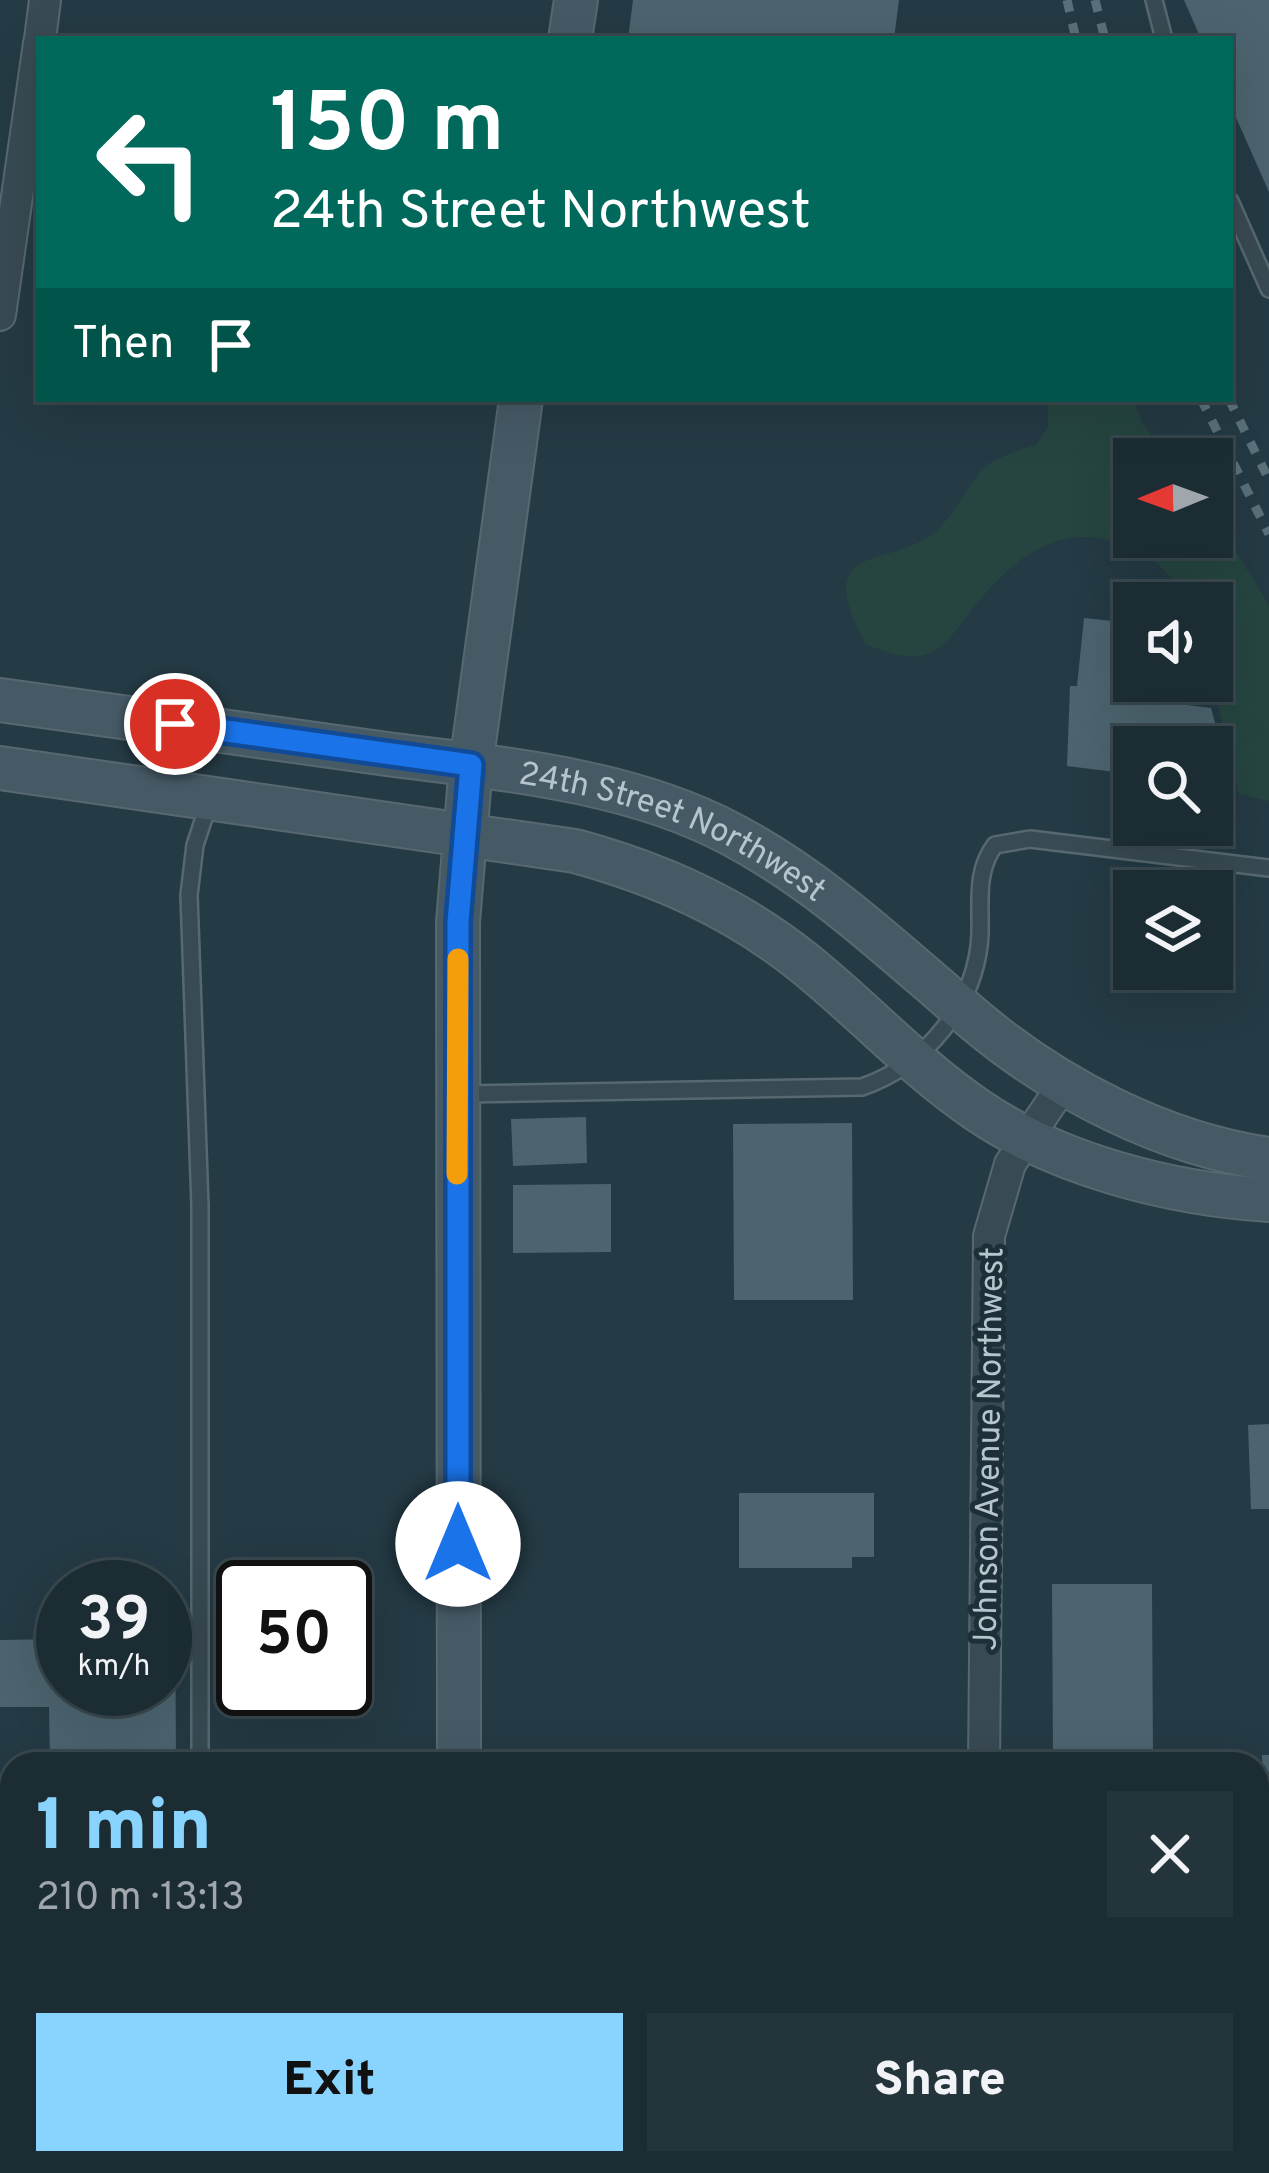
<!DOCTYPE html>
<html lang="en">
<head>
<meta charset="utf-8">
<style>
	:root { --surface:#1b2c33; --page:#24343b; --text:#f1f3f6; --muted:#a0a7ac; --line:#39484e; --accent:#88d4ff }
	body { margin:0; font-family:Overpass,sans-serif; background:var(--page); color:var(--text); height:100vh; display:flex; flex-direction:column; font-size:45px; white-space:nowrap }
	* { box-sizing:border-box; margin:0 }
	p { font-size:39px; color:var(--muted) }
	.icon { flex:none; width:66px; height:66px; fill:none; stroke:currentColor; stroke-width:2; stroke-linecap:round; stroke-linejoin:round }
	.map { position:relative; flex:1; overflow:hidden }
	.panel { position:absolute; left:0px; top:1752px; width:1269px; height:423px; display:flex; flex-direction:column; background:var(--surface); border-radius:36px 36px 0 0; box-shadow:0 12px 48px #0002,0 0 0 3px var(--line) }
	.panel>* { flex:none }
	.hud { position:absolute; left:36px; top:36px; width:1197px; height:366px; border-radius:0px; box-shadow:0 12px 48px #0002,0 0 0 3px var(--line); background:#00695c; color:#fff; overflow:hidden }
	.needle { width:78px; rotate:269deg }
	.tools { position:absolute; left:1113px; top:438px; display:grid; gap:24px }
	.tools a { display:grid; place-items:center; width:120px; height:120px; border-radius:0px; background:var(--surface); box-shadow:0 12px 48px #0002,0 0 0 3px var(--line); font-size:60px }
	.speed { position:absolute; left:36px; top:1560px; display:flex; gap:24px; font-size:60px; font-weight:700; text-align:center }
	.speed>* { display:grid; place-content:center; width:156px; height:156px; border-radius:50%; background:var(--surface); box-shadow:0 12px 48px #0002,0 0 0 3px var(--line); line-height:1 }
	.speed small { font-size:30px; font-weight:400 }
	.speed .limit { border:6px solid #111; border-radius:18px; background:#fff; color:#111 }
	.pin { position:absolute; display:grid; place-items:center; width:102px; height:102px; color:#fff; margin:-51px; border:6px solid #fff; border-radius:50%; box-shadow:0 3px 12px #0007 }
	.me { position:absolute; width:132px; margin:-66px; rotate:0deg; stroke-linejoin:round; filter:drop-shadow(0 0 9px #0008) }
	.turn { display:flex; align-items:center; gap:42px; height:252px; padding:0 36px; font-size:54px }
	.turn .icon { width:156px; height:156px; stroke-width:2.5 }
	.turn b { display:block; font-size:84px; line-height:102px }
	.then { display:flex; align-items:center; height:114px; padding:0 36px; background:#0003; gap:24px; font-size:45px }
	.round { display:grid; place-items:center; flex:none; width:126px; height:126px; border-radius:0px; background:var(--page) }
	.overview { display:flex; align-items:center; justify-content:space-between; height:204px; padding:0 36px }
	h1 { font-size:72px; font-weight:800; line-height:90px; color:var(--accent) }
	.cta { display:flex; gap:24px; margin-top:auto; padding:24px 36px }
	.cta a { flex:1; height:138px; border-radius:0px; background:var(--accent); color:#111; font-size:48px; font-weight:800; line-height:138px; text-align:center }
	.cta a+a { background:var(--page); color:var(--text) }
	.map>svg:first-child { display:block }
	.green { fill:#264540 }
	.building { fill:#4c646f }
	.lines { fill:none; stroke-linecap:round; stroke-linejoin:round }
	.lane-casing { stroke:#576870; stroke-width:20 }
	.street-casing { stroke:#576870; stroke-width:34 }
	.secondary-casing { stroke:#576870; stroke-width:46 }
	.lane { stroke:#384a53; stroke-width:15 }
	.street { stroke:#384a53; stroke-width:30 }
	.secondary { stroke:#465a66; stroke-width:42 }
	.rail { stroke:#5a707a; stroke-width:9; stroke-dasharray:12 12; stroke-linecap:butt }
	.route-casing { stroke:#114b97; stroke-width:30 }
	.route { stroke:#1a73e8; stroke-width:21 }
	.slow { stroke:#f59e0b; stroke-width:21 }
	.labels { text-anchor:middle; stroke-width:10; stroke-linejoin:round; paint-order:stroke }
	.street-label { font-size:33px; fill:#b6c5cd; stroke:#1d2f38 }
</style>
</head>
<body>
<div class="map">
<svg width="1269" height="2173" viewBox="0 0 1269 2173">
	<rect width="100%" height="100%" fill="#243a44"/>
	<path class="green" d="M1048,399H1132L1144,426L1171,459H1134V537H1212V513L1269,605V801L1239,794L1212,681V603H1187C1171,571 1149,551 1113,541C1049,523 1005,568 968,614C958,628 945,647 929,653C909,662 885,651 866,645C806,534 897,573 940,527C981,481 967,464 1036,445L1048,427Z"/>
	<path class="building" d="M633,0H899L894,39H628Z
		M1184,0H1269V192L1230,104V39H1201Z
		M1084,618L1132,623L1123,697L1141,699L1143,681H1190L1187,705L1211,708L1221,745L1215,794L1212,747L1118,742L1115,772L1067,766L1070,686H1077Z
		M586,1117L587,1163L513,1166L511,1119Z
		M852,1123L853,1300H734L733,1124Z
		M611,1184V1252L513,1253V1185Z
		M1269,1424V1509H1251L1248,1425Z
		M739,1493H874V1557H852V1568H739Z
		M1052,1584H1152L1153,1758H1053Z
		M165,1589H175L176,1764H50L49,1707H0V1640L63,1639V1689H165Z
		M1262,1755H1269V1827H1263Z"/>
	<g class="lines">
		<defs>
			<path id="lane" d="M1154,0L1164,39
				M1230,201L1269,289
				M463,1094L862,1087C926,1065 977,1003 980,934C981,903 975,871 995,845L1030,839L1269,868
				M200,1764V1206L189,895L195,845L210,800
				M197,2173V2163"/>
			<path id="street" d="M40,39L45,0
				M0,315L39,43
				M984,1764L989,1236L1010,1164L1065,1082
				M0,1872H12
				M1257,1874H1269
				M984,2163V2173"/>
			<g id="secondary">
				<path d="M570,39L576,0"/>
				<path id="s1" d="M0,700C129,718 258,736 387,754C502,769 627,779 731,834C824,883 896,954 976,1021C1057,1089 1164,1144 1269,1159"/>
				<path d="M0,768L575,851C659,874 734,907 803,962C862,1009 913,1066 976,1109C1057,1165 1171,1194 1269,1200"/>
				<path d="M459,1764L458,922L471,765L521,399"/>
				<path d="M460,2163V2173"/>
			</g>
		</defs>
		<use href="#lane" class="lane-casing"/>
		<use href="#street" class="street-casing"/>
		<use href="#secondary" class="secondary-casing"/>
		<use href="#lane" class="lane"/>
		<use href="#street" class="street"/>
		<use href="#secondary" class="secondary"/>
		<path class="rail" d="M1067,0L1076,39
			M1095,0L1105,39
			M1201,399L1269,534
			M1229,399L1269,480"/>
	</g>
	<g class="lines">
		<defs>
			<path id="route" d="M175,724L471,765L458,922V1544"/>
		</defs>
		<use href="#route" class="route-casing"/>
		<use href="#route" class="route"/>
		<path class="slow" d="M457,1174L458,959"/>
	</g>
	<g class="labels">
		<g class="street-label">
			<text dy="12" stroke="none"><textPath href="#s1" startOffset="690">24th Street Northwest</textPath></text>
			<text transform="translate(987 1449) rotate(-89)" y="12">Johnson Avenue Northwest</text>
		</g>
	</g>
</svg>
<div class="tools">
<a><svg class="needle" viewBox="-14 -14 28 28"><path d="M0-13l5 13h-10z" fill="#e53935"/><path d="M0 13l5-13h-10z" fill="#a0a7ac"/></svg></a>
<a><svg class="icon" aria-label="sound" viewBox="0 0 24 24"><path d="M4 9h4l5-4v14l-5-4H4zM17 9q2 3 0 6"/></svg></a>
<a><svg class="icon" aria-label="search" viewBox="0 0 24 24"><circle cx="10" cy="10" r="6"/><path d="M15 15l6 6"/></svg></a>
<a><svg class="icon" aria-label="layers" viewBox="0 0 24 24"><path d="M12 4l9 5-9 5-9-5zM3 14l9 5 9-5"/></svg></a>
</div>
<div class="speed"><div>39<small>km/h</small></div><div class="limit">50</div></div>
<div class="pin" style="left:175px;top:724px;background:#d93025"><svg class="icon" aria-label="arrive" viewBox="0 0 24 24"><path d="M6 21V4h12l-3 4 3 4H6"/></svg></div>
<svg class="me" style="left:458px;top:1544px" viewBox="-20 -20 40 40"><circle r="19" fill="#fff"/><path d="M0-13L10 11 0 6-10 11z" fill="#1a73e8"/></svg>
<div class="hud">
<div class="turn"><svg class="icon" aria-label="left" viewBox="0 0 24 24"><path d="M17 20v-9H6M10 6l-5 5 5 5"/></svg><div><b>150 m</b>24th Street Northwest</div></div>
<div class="then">Then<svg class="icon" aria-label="arrive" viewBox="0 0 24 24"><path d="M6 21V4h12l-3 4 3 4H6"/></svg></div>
</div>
<section class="panel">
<div class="overview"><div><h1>1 min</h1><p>210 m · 13:13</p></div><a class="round"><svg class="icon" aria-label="close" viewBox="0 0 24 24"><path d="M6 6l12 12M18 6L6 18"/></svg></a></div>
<div class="cta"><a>Exit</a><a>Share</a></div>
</section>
</div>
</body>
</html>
